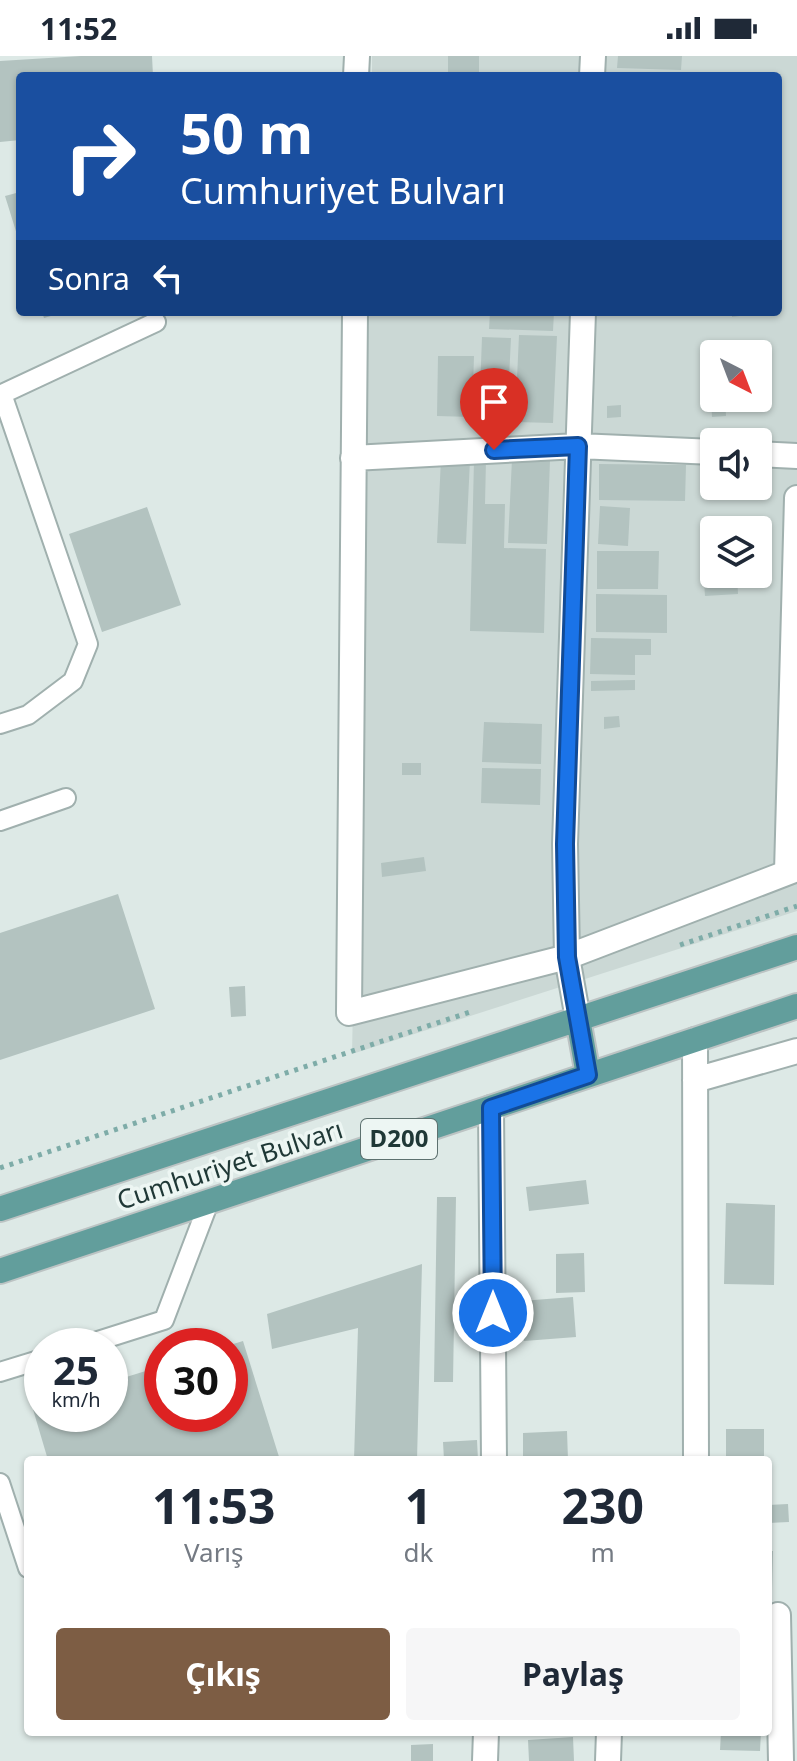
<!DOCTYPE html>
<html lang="tr">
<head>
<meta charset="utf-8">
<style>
	:root { --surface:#fff; --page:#f6f6f7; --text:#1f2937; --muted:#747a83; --accent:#7d5d44 }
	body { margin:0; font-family:"Noto Sans",sans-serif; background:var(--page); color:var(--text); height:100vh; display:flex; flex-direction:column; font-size:30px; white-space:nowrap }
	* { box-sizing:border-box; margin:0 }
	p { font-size:26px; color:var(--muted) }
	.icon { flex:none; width:44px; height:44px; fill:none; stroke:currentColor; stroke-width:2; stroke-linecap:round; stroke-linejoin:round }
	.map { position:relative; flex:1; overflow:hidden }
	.panel { position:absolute; left:24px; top:1400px; width:748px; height:280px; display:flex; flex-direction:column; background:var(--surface); border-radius:8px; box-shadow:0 2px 6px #0004 }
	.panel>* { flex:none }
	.top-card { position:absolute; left:16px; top:16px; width:766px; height:244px; border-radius:8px; box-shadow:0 2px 6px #0004; background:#1a4fa0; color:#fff; overflow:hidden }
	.needle { width:52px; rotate:138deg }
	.controls { position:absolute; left:700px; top:284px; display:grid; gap:16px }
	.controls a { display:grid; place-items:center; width:72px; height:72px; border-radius:8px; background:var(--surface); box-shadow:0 2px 6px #0004; font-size:40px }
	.speed { position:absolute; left:24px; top:1272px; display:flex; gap:16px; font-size:40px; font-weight:700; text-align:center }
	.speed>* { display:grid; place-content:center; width:104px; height:104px; border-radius:50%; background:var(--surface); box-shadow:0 2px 6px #0004; line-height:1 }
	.speed small { font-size:20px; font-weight:400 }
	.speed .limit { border:12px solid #d22; background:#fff; color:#111 }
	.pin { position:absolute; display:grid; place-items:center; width:68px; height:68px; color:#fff; margin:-82px -34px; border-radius:50% 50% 50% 0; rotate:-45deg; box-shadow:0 0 8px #0007 }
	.pin .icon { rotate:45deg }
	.me { position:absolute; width:88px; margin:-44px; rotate:0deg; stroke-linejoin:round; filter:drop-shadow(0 0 6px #0008) }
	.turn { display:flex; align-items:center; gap:28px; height:168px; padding:0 32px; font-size:36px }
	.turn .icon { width:104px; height:104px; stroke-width:2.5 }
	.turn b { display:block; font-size:56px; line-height:68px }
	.then { display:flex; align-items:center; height:76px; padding:0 32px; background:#0003; gap:16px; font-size:30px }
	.eta { display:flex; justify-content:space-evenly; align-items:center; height:136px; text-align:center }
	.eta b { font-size:48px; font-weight:700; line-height:56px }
	.button { display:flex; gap:16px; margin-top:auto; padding:16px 32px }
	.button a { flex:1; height:92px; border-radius:8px; background:var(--accent); color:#fff; font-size:32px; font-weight:700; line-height:92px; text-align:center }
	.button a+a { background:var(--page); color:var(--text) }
	.status { display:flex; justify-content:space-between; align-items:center; height:56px; padding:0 40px; background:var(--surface); direction:ltr }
	.status svg { height:22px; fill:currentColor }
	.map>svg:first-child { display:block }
	.built { fill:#cbd8d5; fill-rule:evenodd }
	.building { fill:#b3c3c0 }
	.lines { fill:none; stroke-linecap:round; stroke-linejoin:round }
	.service-casing { stroke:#a0b0ae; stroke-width:22 }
	.minor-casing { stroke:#a0b0ae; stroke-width:28 }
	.primary-casing { stroke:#bcc3c3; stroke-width:28 }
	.path { stroke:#7eaca8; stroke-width:5; stroke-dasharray:4 6; stroke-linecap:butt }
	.service { stroke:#fff; stroke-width:18 }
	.minor { stroke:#fff; stroke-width:24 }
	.primary { stroke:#629e9c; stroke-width:24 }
	.route-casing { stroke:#114b97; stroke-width:20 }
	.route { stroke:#1a73e8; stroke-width:14 }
	.labels { text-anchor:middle; stroke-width:7; stroke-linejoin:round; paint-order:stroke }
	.shield { fill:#edf6f3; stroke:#5d716f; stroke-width:2 }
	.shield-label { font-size:24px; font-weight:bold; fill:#1f3836 }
	.street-label { font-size:26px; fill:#1f3836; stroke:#edf6f3 }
</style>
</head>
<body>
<div class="status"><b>11:52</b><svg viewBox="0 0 49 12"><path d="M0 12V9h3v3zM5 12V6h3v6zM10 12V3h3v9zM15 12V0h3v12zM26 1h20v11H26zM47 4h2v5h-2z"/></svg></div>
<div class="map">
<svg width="797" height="1705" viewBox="0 0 797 1705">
	<rect width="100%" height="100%" fill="#dde9e6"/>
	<path class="built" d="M372,0H797V855L352,998L367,256H778V20H372ZM714,298H758V342H714ZM714,386H758V430H714ZM714,474H758V518H714Z"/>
	<path class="building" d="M81,0H152L153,20H20V84L0,86V5Z
		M448,0H479V20H448Z
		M618,0H682L681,14L617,12Z
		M20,136V185H19L5,140Z
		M42,256H61V257L44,262Z
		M490,256H554L553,275L489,273Z
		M732,256H755V258L732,261Z
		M519,279L557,280L553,367L515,366Z
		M482,281L511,282L507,363L479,362Z
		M438,300H474L472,361L437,360Z
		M711,342H725L726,360L712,361Z
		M621,349V361L607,362V350Z
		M441,403L470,404L466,488L437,487Z
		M512,403L550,404L547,488L508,487Z
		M474,404H486L485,448H505L504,492L546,493L544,577L470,575Z
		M599,408L686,409L685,445L599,444Z
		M600,450L630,452L628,490L598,488Z
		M147,451L181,549L102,576L69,478Z
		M597,495H659L658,533H597Z
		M714,511V518H737L738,538L705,540L703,512Z
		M596,538L667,539V577L596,576Z
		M591,582L651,583V599H635V619L590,618Z
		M635,624V634L591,635V625Z
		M619,660L620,671L604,673V661Z
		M484,666L542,668L541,708L482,706Z
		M402,707H421V719H402Z
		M482,712L541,713L540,749L481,747Z
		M424,801L426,815L382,821L381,807Z
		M118,838L155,953L0,1004V877Z
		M245,930L246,960L231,961L229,931Z
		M586,1124L589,1148L529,1155L526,1131Z
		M437,1141H456L453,1326H434Z
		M726,1147L775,1149L774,1229L724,1228Z
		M584,1197L585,1236L556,1237V1198Z
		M422,1208L417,1404H354L358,1272L272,1293L267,1258Z
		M573,1241L576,1281L524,1285L521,1245Z
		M243,1285L280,1404H48L32,1350L42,1347V1358H110V1326L162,1310V1358H230V1289Z
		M726,1373H764V1403L726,1404Z
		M567,1375L568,1404H523V1377Z
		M477,1384L478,1404H444L443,1386Z
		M788,1448L789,1466L768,1467V1449Z
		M768,1495H773L772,1535H768Z
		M437,1676H468V1679H437Z
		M721,1676H761L760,1695L720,1694Z
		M573,1681L574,1705H529L528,1684Z
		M433,1688V1705H411V1689Z"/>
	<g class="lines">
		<defs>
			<path id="service" d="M0,339L156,266
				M0,668L28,659L73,625L88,588L2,338
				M0,765L66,742
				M82,1290L164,1264L209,1146
				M0,1316L42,1303
				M0,1427L28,1512"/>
			<path id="minor" d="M356,20L357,0
				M592,20L593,0
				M355,256L349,957L567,901L797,813
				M758,398L797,400
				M353,402L578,390L714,396
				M787,816L797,442
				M578,963L567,901L565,788L583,256
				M695,984L696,1404
				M695,1024L797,995
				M491,1052L494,1404
				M778,1559L781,1705
				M485,1705L486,1676
				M608,1705L609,1676"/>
			<path id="primary" d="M578,963L588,1019
				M0,1153L797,891
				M0,1215L797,950"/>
		</defs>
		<use href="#service" class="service-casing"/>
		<use href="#minor" class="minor-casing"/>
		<use href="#primary" class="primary-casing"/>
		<path class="path" d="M680,889L797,850
			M0,1112L473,955"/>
		<use href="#service" class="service"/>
		<use href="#minor" class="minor"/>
		<use href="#primary" class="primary"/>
	</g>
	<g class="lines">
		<defs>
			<path id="route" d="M493,1257L491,1052L588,1019L567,901L565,788L578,390L494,394"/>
		</defs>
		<use href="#route" class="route-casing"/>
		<use href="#route" class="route"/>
	</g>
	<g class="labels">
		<rect class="shield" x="361" y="1063" width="76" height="40" rx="6"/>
		<g class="shield-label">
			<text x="399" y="1091">D200</text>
		</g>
		<g class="street-label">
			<text transform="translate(230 1109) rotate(-18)" y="9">Cumhuriyet Bulvarı</text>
		</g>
	</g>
</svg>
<div class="controls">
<a><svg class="needle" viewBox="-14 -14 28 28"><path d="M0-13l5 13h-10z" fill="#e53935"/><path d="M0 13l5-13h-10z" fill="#747a83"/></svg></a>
<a><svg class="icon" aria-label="sound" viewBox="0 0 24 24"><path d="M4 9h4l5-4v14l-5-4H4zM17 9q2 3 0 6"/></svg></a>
<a><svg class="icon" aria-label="layers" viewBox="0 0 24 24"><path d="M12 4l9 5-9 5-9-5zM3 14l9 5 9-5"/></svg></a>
</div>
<div class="speed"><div>25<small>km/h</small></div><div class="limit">30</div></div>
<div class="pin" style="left:494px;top:394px;background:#d93025"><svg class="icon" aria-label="arrive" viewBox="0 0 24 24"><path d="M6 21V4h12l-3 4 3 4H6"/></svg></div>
<svg class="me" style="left:493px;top:1257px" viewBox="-20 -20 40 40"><circle r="17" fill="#1a73e8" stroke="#fff" stroke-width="3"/><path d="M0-11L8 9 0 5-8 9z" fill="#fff"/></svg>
<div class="top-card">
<div class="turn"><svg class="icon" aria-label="right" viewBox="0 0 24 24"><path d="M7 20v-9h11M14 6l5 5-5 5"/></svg><div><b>50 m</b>Cumhuriyet Bulvarı</div></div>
<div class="then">Sonra<svg class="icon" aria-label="left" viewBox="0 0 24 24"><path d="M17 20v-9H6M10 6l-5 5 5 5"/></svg></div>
</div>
<section class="panel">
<div class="eta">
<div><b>11:53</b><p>Varış</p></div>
<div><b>1</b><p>dk</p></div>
<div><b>230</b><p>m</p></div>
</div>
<div class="button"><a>Çıkış</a><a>Paylaş</a></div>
</section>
</div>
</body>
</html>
